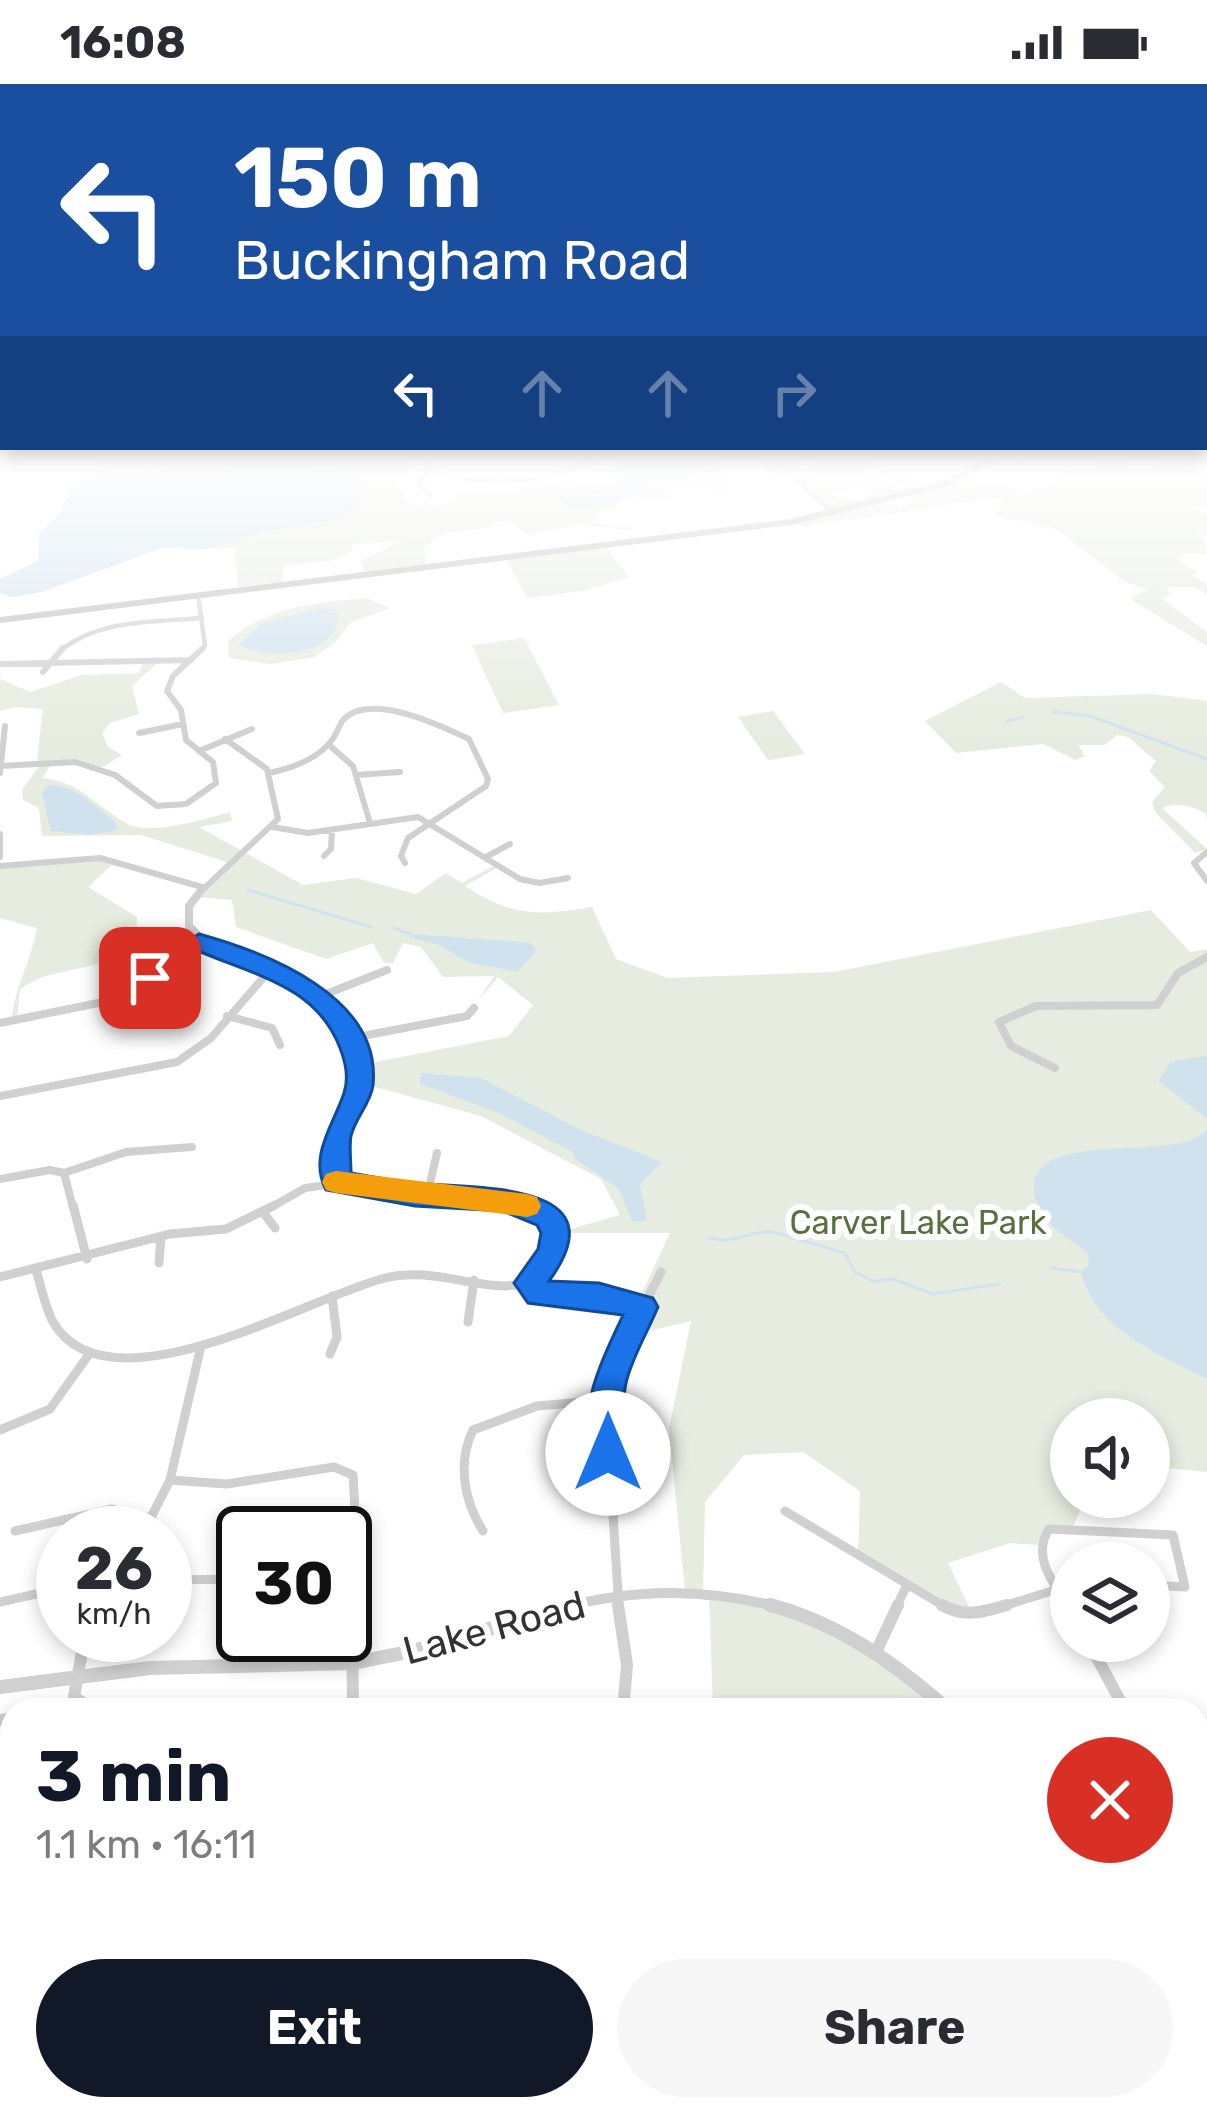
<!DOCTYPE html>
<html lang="en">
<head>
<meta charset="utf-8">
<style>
	:root { --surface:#fff; --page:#f7f7f7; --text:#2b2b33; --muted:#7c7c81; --accent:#111827 }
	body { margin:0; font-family:Rubik,sans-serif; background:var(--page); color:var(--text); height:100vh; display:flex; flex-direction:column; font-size:45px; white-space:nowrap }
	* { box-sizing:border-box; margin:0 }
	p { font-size:39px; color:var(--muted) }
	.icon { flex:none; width:66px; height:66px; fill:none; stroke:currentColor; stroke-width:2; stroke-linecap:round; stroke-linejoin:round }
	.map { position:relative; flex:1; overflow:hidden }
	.sheet { position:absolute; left:0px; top:1614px; width:1209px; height:423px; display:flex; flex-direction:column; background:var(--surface); border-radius:36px 36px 0 0; box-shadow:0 6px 18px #0003 }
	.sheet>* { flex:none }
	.hud { position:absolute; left:0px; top:0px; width:1209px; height:366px; box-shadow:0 6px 18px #0003; background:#1a4fa0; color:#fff; overflow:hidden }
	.buttons { position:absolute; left:1050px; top:1314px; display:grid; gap:24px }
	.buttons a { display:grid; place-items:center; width:120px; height:120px; border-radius:50%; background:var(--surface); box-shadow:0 6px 18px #0003; font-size:60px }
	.speed { position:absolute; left:36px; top:1422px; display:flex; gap:24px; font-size:60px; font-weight:700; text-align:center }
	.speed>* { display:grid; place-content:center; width:156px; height:156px; border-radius:50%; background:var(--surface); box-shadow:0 6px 18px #0003; line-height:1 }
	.speed small { font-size:30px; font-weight:400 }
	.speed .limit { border:6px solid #111; border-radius:18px; background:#fff; color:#111 }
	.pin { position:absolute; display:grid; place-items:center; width:102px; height:102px; color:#fff; margin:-51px; border-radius:24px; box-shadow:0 6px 18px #0006 }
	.me { position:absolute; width:132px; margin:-66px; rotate:0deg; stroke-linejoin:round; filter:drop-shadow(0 0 9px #0008) }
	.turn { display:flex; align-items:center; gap:42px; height:252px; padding:0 36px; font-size:54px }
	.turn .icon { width:156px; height:156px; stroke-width:2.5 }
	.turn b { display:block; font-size:84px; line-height:102px }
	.lanes { display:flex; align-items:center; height:114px; padding:0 36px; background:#0003; justify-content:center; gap:60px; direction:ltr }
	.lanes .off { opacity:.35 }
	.round { display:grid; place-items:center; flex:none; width:126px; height:126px; border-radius:63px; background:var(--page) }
	.summary { display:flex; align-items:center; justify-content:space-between; height:204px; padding:0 36px }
	h1 { font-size:72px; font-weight:700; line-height:90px; color:var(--accent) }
	.button { display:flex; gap:24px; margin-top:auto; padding:24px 36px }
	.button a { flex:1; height:138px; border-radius:72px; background:var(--accent); color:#fff; font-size:48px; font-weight:700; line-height:138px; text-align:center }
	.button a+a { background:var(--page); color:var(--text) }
	.status { display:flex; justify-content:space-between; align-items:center; height:84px; padding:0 60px; background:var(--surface); direction:ltr }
	.status svg { height:33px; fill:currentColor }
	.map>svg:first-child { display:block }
	.green { fill:#e6ecdf }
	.water { fill:#cfe2ee }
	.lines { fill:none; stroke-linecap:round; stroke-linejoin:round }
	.stream { stroke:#cfe2ee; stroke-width:3 }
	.minor-far4 { stroke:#d0d0d0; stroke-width:4.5 }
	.minor-far3 { stroke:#d0d0d0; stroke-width:6 }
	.minor-far2 { stroke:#d0d0d0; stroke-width:8 }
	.minor-far1 { stroke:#d0d0d0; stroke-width:9 }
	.minor { stroke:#d0d0d0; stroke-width:12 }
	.tertiary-far3 { stroke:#d0d0d0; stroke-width:4.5 }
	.tertiary-far2 { stroke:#d0d0d0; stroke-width:6 }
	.tertiary-far1 { stroke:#d0d0d0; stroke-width:10 }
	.tertiary { stroke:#d0d0d0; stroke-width:14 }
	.secondary { stroke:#bdbdbd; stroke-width:6 }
	.route { fill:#1a73e8; stroke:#114b97; stroke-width:3 }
	.slow { fill:#f59e0b }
	.labels { text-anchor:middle; stroke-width:12; stroke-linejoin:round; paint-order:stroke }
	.park-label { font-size:33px; fill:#56703f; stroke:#fff }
	.near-street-label { font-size:39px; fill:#333; stroke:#fff }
</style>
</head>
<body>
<div class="status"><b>16:08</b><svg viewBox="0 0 49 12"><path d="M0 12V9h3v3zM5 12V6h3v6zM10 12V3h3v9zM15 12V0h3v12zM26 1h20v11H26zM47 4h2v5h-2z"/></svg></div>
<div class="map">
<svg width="1207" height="2035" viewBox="0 0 1207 2035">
	<rect width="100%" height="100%" fill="#fff"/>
	<path class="green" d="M83,374H402L416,383L398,397L405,417L421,423L429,414L428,423L454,418L458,408L496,409L565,398L598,401L602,398L587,393L605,397L612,393L610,385L625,374H639L673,415L622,413L615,424L597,428L601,434L585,438L625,443L620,438L633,443L629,446L580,440L528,451L510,438L497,437L490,443L442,450L424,463L426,481L365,488L361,477L403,456L353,460L352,467L334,476L283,482V498L238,503L235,464L173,466L189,465L179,386L109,385Z
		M766,374H800L795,381L823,380L818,374H872L867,377L889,391L909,393L925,403L909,408L878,386H869L872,394L891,398L904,409L873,417L866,413L873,407L867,402L830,409L834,413L869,418L833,426L797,396L822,391L793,392L787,382L777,383L792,394L772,392L762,383L710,389L730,395L724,407L689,400L708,390L712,375L728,382L768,378Z
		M1111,376L1147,384L1160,377H1181L1207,393V422L1196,425L1207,431V452L1196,450L1205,455L1207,470L1185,469L1177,476L1198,488L1192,492L1207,499V510L1192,503H1167L1170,510L1162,515L1207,548V562L1133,517L1132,512L1148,506L1124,497L1056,445L994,431L1001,424L1000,417L1012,412L803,442L792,440L883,418L901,424L913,417L906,412L970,392L981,399L1007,400L1019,411L1058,398V389Z
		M605,461L628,493L583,507L527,514L505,473Z
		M366,514L390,524L350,539L335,559L314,573L270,580L229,574L228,557C269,522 315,519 366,514Z
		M524,554L559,621L503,629L472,561Z
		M144,574H163L132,602L139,630L110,639L102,649L108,663L122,671L99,685L54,676L42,694C79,697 96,722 126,739C147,753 206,735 230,728L232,737L199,743L303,801L356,794L416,810L446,789L462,799L497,780L500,782L465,802C512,833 538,832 592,823L616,875L667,894L834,888L1151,826L1190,868L1207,865V1388L1149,1382V1335H1071V1413H1085L1073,1444H1055L1039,1461L1010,1459L948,1479L973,1531H964L858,1473L860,1407L803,1368L744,1371L705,1418L703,1508L685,1506L669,1345L691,1237L628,1252L645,1215L640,1213L670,1149H556L620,1131L601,1095L481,1032L361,999L360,981L509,952L533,921L498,893L477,918L494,892L443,893L421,863L403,859L393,879H384L373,859L326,875L236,843L232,816L195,813L227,778L141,751L42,752L39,724L23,716L22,706L43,677H37L43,625L15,623L0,627V595L31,608L81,591L139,589Z
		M1001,598L1025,614L1153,610L1207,617V738L1206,730C1193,722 1177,718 1162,724L1207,765L1195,769L1156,729L1152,718L1165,703L1149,687L1156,677L1128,653L1117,651L1104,661H1078L1085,672L1075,676L1043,660L956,669L925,637Z
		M773,627L805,670L768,676L738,633Z
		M85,774L115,778L88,803L137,833L136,859C97,893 49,880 20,906L17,936L11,937C15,903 31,877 37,844L0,834V782Z
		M709,1508L820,1538L948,1626H713Z"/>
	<path class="water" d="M633,374H713L712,384L686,402L649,401L645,409C618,415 590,432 563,419L572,410L624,401L616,389Z
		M254,378L357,384L363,389L365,404L356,421L340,435L269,447L206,465L162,464L42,508L13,513L0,509V495L38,477L39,450L56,434L75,398L97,387L201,386Z
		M322,524L337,526C346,573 267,576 238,561L263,539Z
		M48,701C76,700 96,723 116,739L117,746L90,751L51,747L42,709Z
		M413,850L531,859L536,867L518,888L468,878L439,861L409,853Z
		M1207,972V1035L1159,997L1170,978Z
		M421,989L481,994L581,1046L662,1078L640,1100L647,1137H632L619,1105L574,1074L573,1068L499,1029L420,1000Z
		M1207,1046V1295C1159,1270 1095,1246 1081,1188L1089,1180L1087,1168C1068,1156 1034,1132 1034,1106C1032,1041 1175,1082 1207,1046Z
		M0,1658L12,1659V1867L0,1865Z"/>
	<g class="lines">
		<path class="stream" d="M1053,628L1090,632L1207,675
			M1007,637L1023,633
			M248,806L371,843
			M394,844L410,850
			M709,1154C737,1161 753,1144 777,1149L845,1169L855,1188L874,1198L893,1195L933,1210L999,1200
			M1051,1184L1081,1188"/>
		<path class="minor-far4" d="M423,374L429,383L419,399L430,411
			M783,384L833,429
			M428,385C485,405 546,400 601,374
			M198,511L205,562L200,567
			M60,567C99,535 154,538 202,534"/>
		<path class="minor-far3" d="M0,580L191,576
			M43,588L63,564
			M139,649L183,640
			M329,661L353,682L370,739
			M199,667L252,645
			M0,682L75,678L115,691L157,722L186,720L216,699L213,678L186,656L181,626L167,607L173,592L203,564
			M0,689L5,642
			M269,689C293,684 320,675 334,653C336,650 341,638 343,636C370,607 441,642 469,655L488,695L486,702L408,754L401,772L405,779
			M356,691L400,688
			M272,743L308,749L418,733L520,795L539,799L568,794
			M0,750V773
			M324,772L331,765L332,746
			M486,773L510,760
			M0,782L100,774L202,803
			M197,811L278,735L267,685L225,655"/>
		<path class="minor-far2" d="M200,808L189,822V842C244,905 355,881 361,991C362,1010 347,1025 340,1042C334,1060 336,1080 336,1098
			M321,912L387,886
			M227,932L272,944L280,961
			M0,939L118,915L199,858
			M352,954L467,932L474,924
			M1055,984L1011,962L999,938L1036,922L1157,921L1178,889L1207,873
			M0,1012L177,978L211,954L270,886
			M64,1089L126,1068L192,1063
			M0,1095L50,1086L64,1089L73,1124
			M427,1112L437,1069
			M270,1124L305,1104L341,1099L526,1124"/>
		<path class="minor-far1" d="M73,1121L87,1175
			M513,1121L547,1133L558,1148L554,1170L530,1199
			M263,1128L275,1144
			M159,1179L161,1152
			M36,1186C41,1202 45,1223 53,1238C108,1333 311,1212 385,1194C437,1181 483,1211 530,1199L544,1212H599L642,1223
			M0,1193L170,1150L226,1145L275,1121
			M468,1238L474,1196
			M330,1270L337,1253L332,1212
			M0,1346L50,1325L90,1269
			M170,1396L227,1400L334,1383L353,1391L357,1460L352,1524
			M785,1427L947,1524
			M15,1447L112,1425L152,1435
			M483,1447C464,1417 457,1379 473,1346L537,1322L607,1316
			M143,1449L170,1396L201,1262
			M165,1496L243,1495
			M0,1518L63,1504
			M619,1524L606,1323L618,1272L661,1188
			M896,1524L906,1503
			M997,1524L1071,1501
			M1069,1524C1054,1500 1031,1473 1049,1445L1173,1451L1185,1503L1149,1501"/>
		<path class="minor" d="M352,1521L353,1626
			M618,1521L627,1581L623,1626
			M942,1521C964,1534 984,1528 1007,1521
			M1067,1521L1071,1527
			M85,1551L74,1613L94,1626
			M1088,1557L1125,1626
			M876,1568L898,1521
			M58,1626L75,1617
			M0,1636L12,1634
			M1197,1815L1207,1838
			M1197,1888L1207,1884
			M404,2025L406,2035
			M202,2035L231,2025
			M637,2035L638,2025
			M821,2035L823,2025"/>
		<path class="tertiary-far3" d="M1179,374L1207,392"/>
		<path class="tertiary-far2" d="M1207,768L1194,779L1207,797"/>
		<path class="tertiary-far1" d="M560,1524C637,1504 705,1504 782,1524"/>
		<path class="tertiary" d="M770,1521C839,1539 896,1580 948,1626
			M0,1603L150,1584L353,1579L413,1567L571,1521
			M1170,2025L1175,2035
			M1188,2025L1194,2035"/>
		<path class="secondary" d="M0,536L791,438L943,400L997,374"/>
	</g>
	<linearGradient id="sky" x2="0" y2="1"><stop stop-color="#9ec6ea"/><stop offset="0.57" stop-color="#fff"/><stop offset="1" stop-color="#fff" stop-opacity="0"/></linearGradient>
	<rect width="1207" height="659" fill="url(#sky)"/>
	<path class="route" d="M199,850C268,869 382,913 373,1001C371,1019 355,1034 351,1052C349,1063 351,1077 351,1089C372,1093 394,1097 416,1099C476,1105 623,1096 549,1197L599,1199L653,1214L658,1223C648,1247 634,1270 627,1295C619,1322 632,1355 620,1380L608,1385L596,1380C573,1330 602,1277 623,1231L528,1219L514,1199L538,1165L541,1149L537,1141L503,1127L415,1122L326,1106C308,1072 334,1040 344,1009C349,994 346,979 340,964C317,903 257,892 201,868L159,900H142L138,894L142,888Z"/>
	<path class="slow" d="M336,1087L527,1110L537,1113L541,1122L537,1130L527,1133L336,1109L326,1106L322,1098L326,1090Z"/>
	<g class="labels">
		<g class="park-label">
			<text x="918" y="1150">Carver Lake Park</text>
		</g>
		<g class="near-street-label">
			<text transform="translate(494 1543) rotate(-15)" y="14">Lake Road</text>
		</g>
	</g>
</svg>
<div class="buttons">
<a><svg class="icon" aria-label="sound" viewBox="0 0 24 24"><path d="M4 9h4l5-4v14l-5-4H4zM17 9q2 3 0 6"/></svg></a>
<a><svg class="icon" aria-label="layers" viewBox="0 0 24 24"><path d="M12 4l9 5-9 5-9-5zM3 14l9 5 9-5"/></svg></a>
</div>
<div class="speed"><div>26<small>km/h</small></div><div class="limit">30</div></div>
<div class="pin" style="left:150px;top:894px;background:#d93025"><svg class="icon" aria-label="arrive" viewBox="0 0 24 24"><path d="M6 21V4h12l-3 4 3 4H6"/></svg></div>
<svg class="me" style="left:608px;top:1369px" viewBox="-20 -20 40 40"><circle r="19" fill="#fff"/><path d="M0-13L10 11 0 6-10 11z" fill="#1a73e8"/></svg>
<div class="hud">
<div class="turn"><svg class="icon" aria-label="left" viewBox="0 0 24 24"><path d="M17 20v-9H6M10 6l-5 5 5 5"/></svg><div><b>150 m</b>Buckingham Road</div></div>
<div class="lanes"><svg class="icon" aria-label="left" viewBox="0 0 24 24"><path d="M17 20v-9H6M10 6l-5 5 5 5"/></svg><svg class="icon off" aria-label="ahead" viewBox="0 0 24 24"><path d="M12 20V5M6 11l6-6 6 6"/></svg><svg class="icon off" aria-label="ahead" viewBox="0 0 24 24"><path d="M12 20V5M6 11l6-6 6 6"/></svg><svg class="icon off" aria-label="right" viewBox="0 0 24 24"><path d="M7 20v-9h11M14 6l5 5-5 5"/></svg></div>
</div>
<section class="sheet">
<div class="summary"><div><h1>3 min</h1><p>1.1 km · 16:11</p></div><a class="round" style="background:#d93025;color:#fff"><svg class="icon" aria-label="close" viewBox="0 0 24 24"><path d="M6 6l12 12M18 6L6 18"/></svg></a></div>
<div class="button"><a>Exit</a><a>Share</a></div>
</section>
</div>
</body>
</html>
